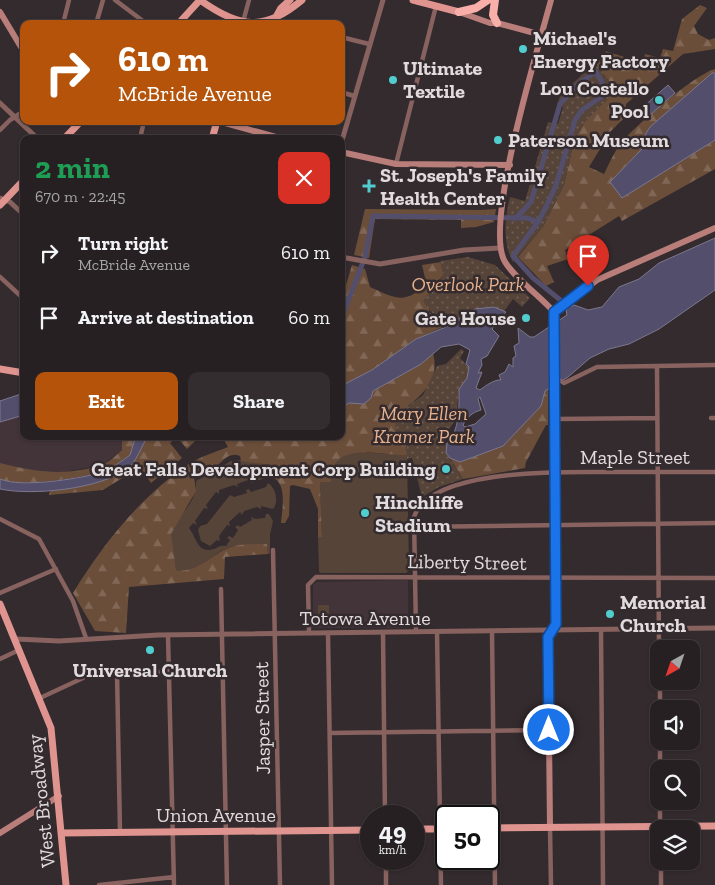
<!DOCTYPE html>
<html lang="en">
<head>
<meta charset="utf-8">
<style>
	:root { --surface:#272022; --page:#332d2f; --text:#f1f3f6; --muted:#a4a3a5; --line:#433e40; --accent:#b45309 }
	body { margin:0; font-family:"Zilla Slab",serif; background:var(--page); color:var(--text); height:100vh; display:flex; flex-direction:column; font-size:19px; white-space:nowrap }
	* { box-sizing:border-box; margin:0 }
	p { font-size:16px; color:var(--muted) }
	.icon { flex:none; width:28px; height:28px; fill:none; stroke:currentColor; stroke-width:2; stroke-linecap:round; stroke-linejoin:round }
	.map { position:relative; flex:1; overflow:hidden }
	.sheet { position:absolute; left:20px; top:135px; width:325px; height:305px; display:flex; flex-direction:column; background:var(--surface); border-radius:10px; box-shadow:0 1px 4px #0004,0 0 0 1px var(--line) }
	.sheet>* { flex:none }
	.guide { position:absolute; left:20px; top:20px; width:325px; height:105px; border-radius:10px; box-shadow:0 1px 4px #0004,0 0 0 1px var(--line); background:#b45309; color:#fff; overflow:hidden }
	.needle { width:32px; rotate:220deg }
	.fabs { position:absolute; left:650px; top:640px; display:grid; gap:10px }
	.fabs a { display:grid; place-items:center; width:50px; height:50px; border-radius:10px; background:var(--surface); box-shadow:0 1px 4px #0004,0 0 0 1px var(--line); font-size:25px }
	.speed { position:absolute; left:360px; top:805px; display:flex; gap:10px; font-size:25px; font-weight:700; text-align:center }
	.speed>* { display:grid; place-content:center; width:65px; height:65px; border-radius:50%; background:var(--surface); box-shadow:0 1px 4px #0004,0 0 0 1px var(--line); line-height:1 }
	.speed small { font-size:12px; font-weight:400 }
	.speed .limit { border:2px solid #111; border-radius:8px; background:#fff; color:#111 }
	.pin { position:absolute; display:grid; place-items:center; width:42px; height:42px; color:#fff; margin:-51px -21px; border-radius:50% 50% 50% 0; rotate:-45deg; box-shadow:0 0 5px #0007 }
	.pin .icon { rotate:45deg }
	.me { position:absolute; width:55px; margin:-28px; rotate:0deg; stroke-linejoin:round; filter:drop-shadow(0 0 4px #0008) }
	.turn { display:flex; align-items:center; gap:18px; height:105px; padding:0 15px; font-size:22px }
	.turn .icon { width:65px; height:65px; stroke-width:2.5 }
	.turn b { display:block; font-size:35px; line-height:42px }
	.round { display:grid; place-items:center; flex:none; width:52px; height:52px; border-radius:10px; background:var(--page) }
	.overview { display:flex; align-items:center; justify-content:space-between; height:85px; padding:0 15px }
	h1 { font-size:30px; font-weight:700; line-height:38px; color:#1e9e55 }
	.cta { display:flex; gap:10px; margin-top:auto; padding:10px 15px }
	.cta a { flex:1; height:58px; border-radius:10px; background:var(--accent); color:#fff; font-size:20px; font-weight:700; line-height:58px; text-align:center }
	.cta a+a { background:var(--page); color:var(--text) }
	ul { padding:0; list-style:none }
	li { display:flex; align-items:center; gap:15px; height:65px; padding:0 15px }
	li div { flex:1 }
	li b { display:block; font-size:19px }
	li em { font-style:normal }
	.map>svg:first-child { display:block }
	.built { fill:#43343a }
	.green { fill:#564439 }
	.forest { fill:url(#forest-firs) }
	.park { fill:url(#park-dots) }
	.water { fill:#524e6c; stroke:#7d788e; fill-rule:evenodd }
	.lines { fill:none; stroke-linecap:round; stroke-linejoin:round }
	.canal { stroke:#524e6c; stroke-width:5 }
	.minor { stroke:#87625f; stroke-width:4.5 }
	.tertiary { stroke:#87625f; stroke-width:5 }
	.secondary { stroke:#ba7e7a; stroke-width:6 }
	.primary { stroke:#e0948f; stroke-width:7 }
	.motorway { stroke:#f8aea9; stroke-width:8 }
	.route-casing { stroke:#114b97; stroke-width:12 }
	.route { stroke:#1a73e8; stroke-width:9 }
	.poi-dot { fill:#52cdcf; stroke:#342b2e; stroke-width:2 }
	.labels { text-anchor:middle; stroke-width:5; stroke-linejoin:round; paint-order:stroke }
	.poi-label { font-size:20px; font-weight:bold; fill:#e1dbdd; stroke:#342b2e; text-anchor:start }
	.park-label { font-size:20px; font-style:italic; fill:#e7b18d; stroke:#342b2e }
	.street-label { font-size:20px; fill:#e1dbdd; stroke:#342b2e }
</style>
</head>
<body>
<div class="map">
<svg width="715" height="885" viewBox="0 0 715 885">
	<defs>
		<pattern id="forest-firs" width="22" height="20" patternUnits="userSpaceOnUse" patternTransform="scale(1.25)"><rect width="22" height="20" fill="#6b4e3a"/><path d="M5 1l3.5 6h-7zM16 11l3.5 6h-7z" fill="#806756"/></pattern>
		<pattern id="park-dots" width="8" height="8" patternUnits="userSpaceOnUse" patternTransform="scale(1.25)"><rect width="8" height="8" fill="#564439"/><path d="M2 2h.1M6 6h.1" fill="none" stroke="#6e5e55" stroke-width="1.8" stroke-linecap="round"/></pattern>
	</defs>
	<rect width="100%" height="100%" fill="#342b2e"/>
	<path class="built" d="M24,415V436H122V450L104,464L60,473L26,470L0,463V422Z
		M408,580V628H313V585L317,582Z"/>
	<path class="green" d="M356,452L407,455L409,570L406,573H320L319,571L318,537H322L320,482L330,481C330,463 338,455 356,452Z
		M240,460L272,465L268,477L251,483L248,480L237,484L238,487L234,485L219,490V494L216,492L206,505L208,509L204,508L195,521L197,525L193,523L189,528C197,538 197,554 214,549C219,547 220,545 226,546L230,540L227,538L229,536L233,538L238,530L235,527L238,525L240,527L252,520L251,517L255,519L265,518L266,514H269L273,521L270,535V553L268,554V550C259,544 257,545 246,546C241,547 235,545 230,547C211,553 198,575 176,570C175,560 169,544 171,534C176,514 197,506 196,481L207,475L209,470L216,467L219,468L231,461Z
		M268,483C276,488 279,502 273,509L261,506V509L257,507L244,511L242,515L240,512L229,522L230,526L227,525L219,536L220,541L217,540L210,546L201,541L198,530L200,526L207,524L230,495L234,497L247,493L246,490L249,489L251,492L266,487Z
		M318,605H329V622H318Z"/>
	<path class="forest" d="M700,5L707,8L694,26L698,34L709,40L715,38V49L683,54L626,104L625,117L611,131L589,167L604,174C609,164 614,152 621,143C636,125 694,75 715,69V72L650,127L646,133L642,149L610,182L623,197L715,140V169L622,221L619,216L565,250L568,259L547,266L554,282L546,286L518,257L544,225L564,185L574,141L585,121L616,91L595,62L604,58L606,51L624,57L622,63L633,66L635,61L643,63L645,54L660,58L663,49L673,51L682,19Z
		M365,209L481,210L496,209L494,222L476,227L461,228V220L375,219L369,258L354,255Z
		M441,262L443,275L429,292V312L436,317L452,315L456,321L416,339L372,370L341,386V302L352,265L365,269L370,287C394,298 407,306 426,282L422,265Z
		M433,353C440,379 423,395 404,409L407,455C381,456 329,439 331,482H320L322,537H318V509L310,489L293,485L290,486L289,516L285,523H281C282,510 289,478 268,477L272,465L241,461L240,456C228,451 222,463 214,468C210,471 203,469 198,472L194,477L196,491L171,534L176,570C196,574 211,555 228,548C236,544 258,544 267,544L268,554L225,557L224,579L129,587L126,633L95,631L73,593C103,544 140,497 189,464C200,457 215,452 228,447L223,438L217,436H341V408L349,403H364L371,398L373,391L421,364Z
		M548,389V425H546L526,462L525,468L463,479L450,458L460,462L503,446L541,406L545,391Z
		M122,436H136L130,455C122,461 110,470 100,473C77,478 21,488 0,479V463C34,472 69,477 103,464C110,462 116,455 122,450Z
		M148,436H200L187,449L177,437L170,443L182,458L151,483L140,467L103,490L49,495L50,491L96,483L128,468Z"/>
	<path class="park" d="M595,62L616,91L585,121L574,141L564,185L544,225L513,262C502,243 505,217 510,197L525,201L548,122L558,124L563,107L557,105L560,96Z
		M468,257L495,265L530,298L522,307L513,299L504,311L475,310L456,321L451,315C436,317 431,315 423,301L443,275L440,261Z
		M461,349L464,351L460,358L469,367L467,378L459,389L456,419L444,437L448,446L446,453L463,479L439,487L422,497L412,458L407,459V442L396,434L395,420L404,409L423,395L437,366L446,364Z"/>
	<path class="water" d="M712,73H715V140L622,198L610,182L642,149L646,133L650,127Z
		M668,85L675,93L650,115L643,107Z
		M715,238V290L659,329L629,344L609,349L590,358L568,377L545,391L541,406L503,446L460,462L450,458L446,453L447,443H459L452,438C460,420 459,407 459,389L467,378L469,367L466,364L470,350L459,344L441,347L421,364L373,391L371,398L364,404L349,403L341,408V386L372,370L416,339L446,327L475,309L494,307L506,312L492,329L499,336L487,356L481,359L482,365L478,373L482,372L476,388L480,390C485,386 495,379 501,380L499,375L505,372L509,364L513,367V358L516,356L514,346L519,343L518,328L530,337H534L567,315L566,310L574,305L588,310L602,307L619,287L639,279L659,263ZM480,397L486,414L475,424L465,427L463,425C467,417 473,412 481,410L478,399Z
		M24,393V415L0,422V401Z
		M136,436H148C142,445 136,463 127,469C99,489 33,496 0,489V479C21,488 77,479 100,473C110,470 122,461 130,455Z"/>
	<g class="lines">
		<path class="canal" d="M515,219L531,202L560,104L579,83L596,72L602,82L604,95L582,110L575,120L556,185L547,205L538,222L513,256L533,278L569,307
			M341,319L365,257L373,216L527,218L538,222"/>
		<path class="minor" d="M115,0L147,24
			M243,22L249,0
			M297,22L299,24
			M63,24L69,0
			M96,24L103,0
			M341,37L369,44
			M341,92L354,96
			M0,130L10,120L24,111
			M140,139L144,121
			M396,164L436,6
			M0,277L24,299
			M657,366L659,649
			M555,377L564,383L597,367L715,365
			M711,418H715
			M556,419L657,418
			M0,519L39,539L73,601L86,638
			M413,527L715,523
			M273,550L280,885
			M221,589L227,885
			M0,593L56,569
			M601,630L603,885
			M492,631L495,885
			M416,632L414,517C431,467 568,472 611,472C646,472 680,472 715,472
			M437,632L441,885
			M309,633L308,585L316,577L715,578
			M328,633L332,885
			M383,633L385,816
			M168,635L174,885
			M0,659L19,650
			M660,681V709
			M40,698L83,678
			M330,733L549,730
			M660,741V769
			M550,827L551,885
			M660,827V801
			M120,832L117,672H169
			M386,859V885
			M661,861V885
			M99,885L174,877"/>
		<path class="tertiary" d="M0,103L38,139
			M341,144L383,0
			M0,198L10,202L24,215
			M341,257L380,264L464,250L500,248
			M16,639L59,641L158,635L715,628"/>
		<path class="secondary" d="M551,0C538,49 485,220 504,260C512,276 541,297 554,312
			M0,12L24,52
			M459,12L490,23H497L542,35
			M218,121L283,139
			M341,152L396,164L510,165
			M554,312L597,280L715,228
			M550,827L548,640V635L556,624L554,312
			M0,833L59,796"/>
		<path class="primary" d="M200,0C239,28 264,32 302,0
			M413,0L459,12
			M276,17L281,8L290,0
			M178,24L200,0
			M64,139L81,121
			M212,139L217,121
			M0,205L24,180
			M0,369L24,373
			M0,604L51,728L66,885
			M489,828L715,826
			M414,829H446
			M62,833L371,830"/>
		<path class="motorway" d="M495,0L493,15L497,23
			M459,12L476,8L488,0"/>
	</g>
	<g class="lines">
		<defs>
			<path id="route" d="M549,730L548,637L556,624L554,312L588,286"/>
		</defs>
		<use href="#route" class="route-casing"/>
		<use href="#route" class="route"/>
	</g>
	<g class="poi-dot">
		<circle cx="523" cy="49" r="5"/>
		<circle cx="393" cy="80" r="5"/>
		<circle cx="659" cy="100" r="5"/>
		<circle cx="498" cy="140" r="5"/>
		<path d="M366.5 178.5h5v5h5v5h-5v5h-5v-5h-5v-5h5z"/>
		<circle cx="526" cy="318" r="5"/>
		<circle cx="446" cy="469" r="5"/>
		<circle cx="365" cy="513" r="5"/>
		<circle cx="610" cy="614" r="5"/>
		<circle cx="150" cy="650" r="5"/>
	</g>
	<g class="labels">
		<g class="poi-label">
			<text x="533" y="45">Michael's<tspan x="533" dy="23">Energy Factory</tspan></text>
			<text x="403" y="75">Ultimate<tspan x="403" dy="23">Textile</tspan></text>
			<text x="649" y="95" text-anchor="end">Lou Costello<tspan x="649" dy="23">Pool</tspan></text>
			<text x="508" y="147">Paterson Museum</text>
			<text x="380" y="182">St. Joseph's Family<tspan x="380" dy="23">Health Center</tspan></text>
			<text x="516" y="325" text-anchor="end">Gate House</text>
			<text x="436" y="476" text-anchor="end">Great Falls Development Corp Building</text>
			<text x="375" y="509">Hinchliffe<tspan x="375" dy="23">Stadium</tspan></text>
			<text x="620" y="609">Memorial<tspan x="620" dy="23">Church</tspan></text>
			<text x="150" y="677" text-anchor="middle">Universal Church</text>
		</g>
		<g class="park-label">
			<text x="468" y="291">Overlook Park</text>
			<text x="424" y="420">Mary Ellen<tspan x="424" dy="23">Kramer Park</tspan></text>
		</g>
		<g class="street-label">
			<text x="635" y="464">Maple Street</text>
			<text transform="translate(467 562) rotate(1)" y="7">Liberty Street</text>
			<text x="365" y="625">Totowa Avenue</text>
			<text transform="translate(262 718) rotate(-91)" y="7">Jasper Street</text>
			<text transform="translate(41 801) rotate(-96)" y="7">West Broadway</text>
			<text x="216" y="822">Union Avenue</text>
		</g>
	</g>
</svg>
<div class="fabs">
<a><svg class="needle" viewBox="-14 -14 28 28"><path d="M0-13l5 13h-10z" fill="#e53935"/><path d="M0 13l5-13h-10z" fill="#a4a3a5"/></svg></a>
<a><svg class="icon" aria-label="sound" viewBox="0 0 24 24"><path d="M4 9h4l5-4v14l-5-4H4zM17 9q2 3 0 6"/></svg></a>
<a><svg class="icon" aria-label="search" viewBox="0 0 24 24"><circle cx="10" cy="10" r="6"/><path d="M15 15l6 6"/></svg></a>
<a><svg class="icon" aria-label="layers" viewBox="0 0 24 24"><path d="M12 4l9 5-9 5-9-5zM3 14l9 5 9-5"/></svg></a>
</div>
<div class="speed"><div>49<small>km/h</small></div><div class="limit">50</div></div>
<div class="pin" style="left:588px;top:286px;background:#d93025"><svg class="icon" aria-label="arrive" viewBox="0 0 24 24"><path d="M6 21V4h12l-3 4 3 4H6"/></svg></div>
<svg class="me" style="left:549px;top:730px" viewBox="-20 -20 40 40"><circle r="17" fill="#1a73e8" stroke="#fff" stroke-width="3"/><path d="M0-11L8 9 0 5-8 9z" fill="#fff"/></svg>
<div class="guide">
<div class="turn"><svg class="icon" aria-label="right" viewBox="0 0 24 24"><path d="M7 20v-9h11M14 6l5 5-5 5"/></svg><div><b>610 m</b>McBride Avenue</div></div>
</div>
<section class="sheet">
<div class="overview"><div><h1>2 min</h1><p>670 m · 22:45</p></div><a class="round" style="background:#d93025;color:#fff"><svg class="icon" aria-label="close" viewBox="0 0 24 24"><path d="M6 6l12 12M18 6L6 18"/></svg></a></div>
<ul>
<li><svg class="icon" aria-label="right" viewBox="0 0 24 24"><path d="M7 20v-9h11M14 6l5 5-5 5"/></svg><div><b>Turn right</b><p>McBride Avenue</p></div><em>610 m</em></li>
<li><svg class="icon" aria-label="arrive" viewBox="0 0 24 24"><path d="M6 21V4h12l-3 4 3 4H6"/></svg><div><b>Arrive at destination</b></div><em>60 m</em></li>
</ul>
<div class="cta"><a>Exit</a><a>Share</a></div>
</section>
</div>
</body>
</html>
